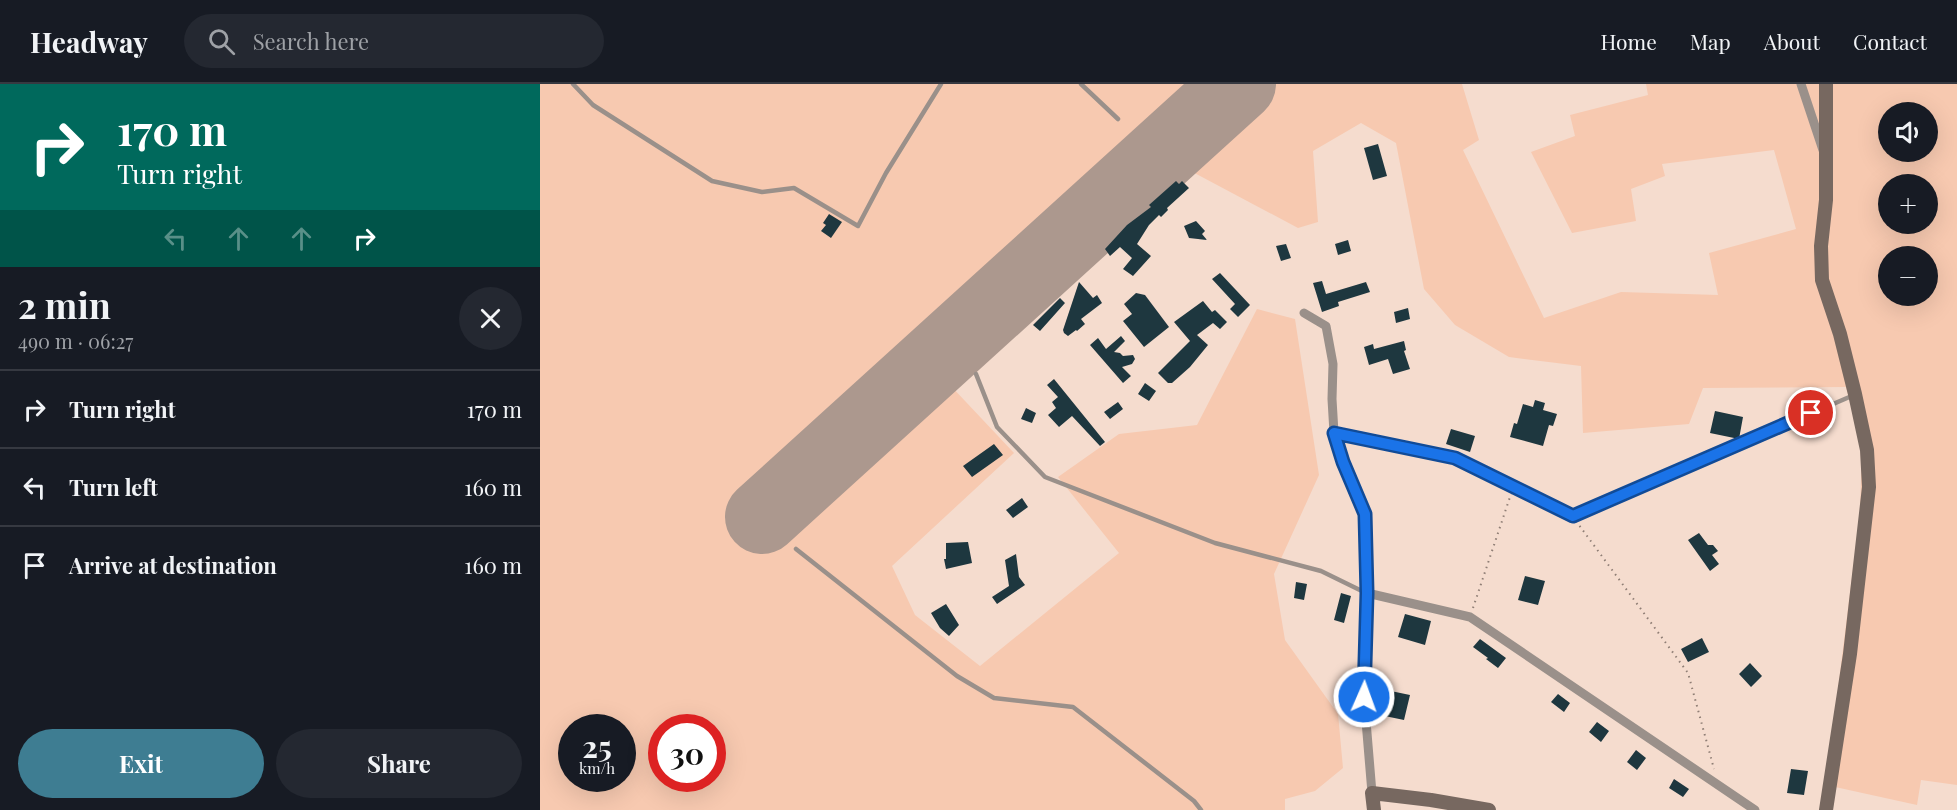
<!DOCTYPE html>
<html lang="en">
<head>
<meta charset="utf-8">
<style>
	:root { --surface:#171b24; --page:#242831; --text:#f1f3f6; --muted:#9ea1a6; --line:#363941; --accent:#3e7d92 }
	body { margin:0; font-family:"Playfair Display",serif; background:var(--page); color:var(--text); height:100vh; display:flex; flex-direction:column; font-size:22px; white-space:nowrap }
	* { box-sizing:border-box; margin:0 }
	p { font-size:20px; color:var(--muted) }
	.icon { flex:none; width:33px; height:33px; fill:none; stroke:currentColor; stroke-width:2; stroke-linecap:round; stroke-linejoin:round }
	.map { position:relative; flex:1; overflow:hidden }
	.details { display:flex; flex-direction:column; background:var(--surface); width:540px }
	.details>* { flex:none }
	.banner { background:#00695c; color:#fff; overflow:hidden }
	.controls { position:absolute; left:1338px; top:18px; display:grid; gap:12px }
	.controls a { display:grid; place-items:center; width:60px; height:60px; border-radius:50%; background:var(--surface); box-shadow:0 6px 24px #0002; font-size:30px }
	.speed { position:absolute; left:18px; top:630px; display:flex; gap:12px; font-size:30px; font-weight:700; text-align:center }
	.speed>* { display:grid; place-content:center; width:78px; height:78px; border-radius:50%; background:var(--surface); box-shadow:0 6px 24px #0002; line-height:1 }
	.speed small { font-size:15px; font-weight:400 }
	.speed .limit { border:9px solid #d22; background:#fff; color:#111 }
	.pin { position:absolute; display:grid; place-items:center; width:51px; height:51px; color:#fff; margin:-26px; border:3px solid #fff; border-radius:50%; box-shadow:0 2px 6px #0007 }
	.me { position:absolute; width:66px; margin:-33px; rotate:2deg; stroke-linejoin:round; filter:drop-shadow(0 0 4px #0008) }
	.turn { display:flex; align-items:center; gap:21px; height:126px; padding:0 18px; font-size:27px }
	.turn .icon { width:78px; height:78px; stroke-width:2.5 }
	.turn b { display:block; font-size:42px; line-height:51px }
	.lanes { display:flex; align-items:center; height:57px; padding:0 18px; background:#0003; justify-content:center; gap:30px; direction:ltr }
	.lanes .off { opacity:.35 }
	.round { display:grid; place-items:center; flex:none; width:63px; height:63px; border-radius:32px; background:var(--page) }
	.summary { display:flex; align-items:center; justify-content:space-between; height:102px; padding:0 18px }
	h1 { font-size:36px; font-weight:700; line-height:45px }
	.action { display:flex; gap:12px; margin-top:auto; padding:12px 18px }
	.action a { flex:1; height:69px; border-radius:36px; background:var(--accent); color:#fff; font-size:24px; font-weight:700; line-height:69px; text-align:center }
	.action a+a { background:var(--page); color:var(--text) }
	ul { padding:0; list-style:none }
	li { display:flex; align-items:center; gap:18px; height:78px; padding:0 18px; border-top:2px solid var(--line) }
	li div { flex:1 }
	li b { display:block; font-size:22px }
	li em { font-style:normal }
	header { display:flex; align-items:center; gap:36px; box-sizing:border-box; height:84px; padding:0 30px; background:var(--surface); border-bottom:2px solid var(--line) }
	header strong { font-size:28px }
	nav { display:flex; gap:33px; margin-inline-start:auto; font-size:21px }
	.search { width:420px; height:54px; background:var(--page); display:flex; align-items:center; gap:15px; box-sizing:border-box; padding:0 21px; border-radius:33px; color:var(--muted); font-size:22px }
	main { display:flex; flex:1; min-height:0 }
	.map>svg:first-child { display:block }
	.green { fill:#f7c9b0; fill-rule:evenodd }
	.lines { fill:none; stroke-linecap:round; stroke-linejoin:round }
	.runway { stroke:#ac988e; stroke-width:74 }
	.building { fill:#1e373f }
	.path { stroke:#8f7e75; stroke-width:2; stroke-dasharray:1.5 4.5; stroke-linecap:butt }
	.lane { stroke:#9a908a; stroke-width:4.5 }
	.street { stroke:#9a908a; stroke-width:9 }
	.secondary { stroke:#776860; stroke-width:14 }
	.route-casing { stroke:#114b97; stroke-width:15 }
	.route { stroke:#1a73e8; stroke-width:10 }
</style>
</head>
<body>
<header>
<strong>Headway</strong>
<div class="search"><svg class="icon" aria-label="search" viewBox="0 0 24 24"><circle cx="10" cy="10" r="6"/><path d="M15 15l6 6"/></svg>Search here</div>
<nav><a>Home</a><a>Map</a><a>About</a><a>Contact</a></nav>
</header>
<main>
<section class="details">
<div class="banner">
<div class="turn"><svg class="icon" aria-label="right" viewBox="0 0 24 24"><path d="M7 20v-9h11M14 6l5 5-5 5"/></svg><div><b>170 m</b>Turn right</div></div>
<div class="lanes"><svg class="icon off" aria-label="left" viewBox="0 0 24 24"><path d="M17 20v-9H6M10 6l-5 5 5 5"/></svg><svg class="icon off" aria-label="ahead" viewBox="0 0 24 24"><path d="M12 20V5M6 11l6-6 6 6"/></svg><svg class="icon off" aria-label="ahead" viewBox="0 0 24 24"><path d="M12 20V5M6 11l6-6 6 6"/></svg><svg class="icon" aria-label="right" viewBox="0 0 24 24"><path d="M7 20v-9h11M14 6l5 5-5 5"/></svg></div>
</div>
<div class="summary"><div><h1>2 min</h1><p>490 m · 06:27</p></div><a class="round"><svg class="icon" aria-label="close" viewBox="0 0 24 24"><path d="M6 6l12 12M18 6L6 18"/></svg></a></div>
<ul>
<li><svg class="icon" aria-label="right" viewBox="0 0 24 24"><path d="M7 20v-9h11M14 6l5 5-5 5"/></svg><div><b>Turn right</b></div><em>170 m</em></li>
<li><svg class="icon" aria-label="left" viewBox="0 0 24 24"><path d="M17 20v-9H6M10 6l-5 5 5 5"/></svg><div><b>Turn left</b></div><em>160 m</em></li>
<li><svg class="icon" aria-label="arrive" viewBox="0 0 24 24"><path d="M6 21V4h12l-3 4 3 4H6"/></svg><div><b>Arrive at destination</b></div><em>160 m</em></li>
</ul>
<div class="action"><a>Exit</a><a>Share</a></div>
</section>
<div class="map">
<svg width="1417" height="726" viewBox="0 0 1417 726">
	<rect width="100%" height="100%" fill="#f5dcce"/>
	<path class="green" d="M0,0H922L939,56L923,66L1004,234L1081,208L1178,211L1169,169L1256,145L1234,66L1122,80L1125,92L1091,105L1096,137L1032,149L991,68L1035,52L1030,31L1108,11L1106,0H1417V701L1381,696L1377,721L1286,701L1320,429L1322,361L1306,303L1163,304L1149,340L1043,349L1041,282L969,273L915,241L884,205L856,59L821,39L773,67L778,138L758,144L647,85L410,301L474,369L352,482L375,531L440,582L579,469L518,393L579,350L657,341L717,225L755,235L779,391L734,490L745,556L798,630L803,684L775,707L745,715V726H0ZM1348,28H1388V68H1348ZM1348,100H1388V140H1348ZM1348,172H1388V212H1348ZM32,644H82V694H32ZM122,644H172V694H122Z"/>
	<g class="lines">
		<path class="runway" d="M222,433L699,0"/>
	</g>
	<path class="building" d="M838,60L847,92L833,96L824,64Z
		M636,97L639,100L642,97L649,104L627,124L628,126L621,133L619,131L609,141L597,160L611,172L593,192L583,185L592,174L580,163L570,172L565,165L587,141L611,123L609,121Z
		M289,130L302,138L291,154L281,147L286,141L283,139Z
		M656,137L665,147L662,150L667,156L649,154L644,142Z
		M808,156L811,167L798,171L795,160Z
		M746,160L751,174L741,177L736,162Z
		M680,189L710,221L698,233L690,225L695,220L672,195Z
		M782,197L786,210L826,198L830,208L798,218L799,222L782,228L773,199Z
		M539,198L553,214L557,211L562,219L541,235L545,240L537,247L536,246L528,252L524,249L523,246Z
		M596,209L605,211L629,243L604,263L583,237L592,230L584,220Z
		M520,214L525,219L500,247L493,241Z
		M663,217L672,228L675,226L687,238L680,245L673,239L657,251L668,261L650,283L632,299H628L618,289L650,257L634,238Z
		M868,224L870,235L856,239L854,228Z
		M581,252L585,257L574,268L580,269L583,272L593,271L595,275L592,280L582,283L591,292L583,299L550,261L558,254L566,265Z
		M864,257L866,266L864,267L870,285L853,290L848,275L829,281L824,263L833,260L834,265Z
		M514,295L565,358L560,362L532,332L519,343L508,331L516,324L512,318L518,313L507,301Z
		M605,299L616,307L609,317L598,310Z
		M995,316L1005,319L1003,326L1017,330L1013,342L1009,341L1003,362L970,353L974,339L977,340L983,320L993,323Z
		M578,318L583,325L570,335L564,328Z
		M486,324L496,329L492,339L481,335Z
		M1175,327L1203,333L1199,355L1170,349Z
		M911,345L935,352L930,368L906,360Z
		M454,360L463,371L432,393L423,382Z
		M482,414L488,423L473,434L466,426Z
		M1159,449L1168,461H1173L1178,467L1172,471L1179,480L1170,487L1148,456Z
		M428,458L432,479L406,485L404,475H406V459Z
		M476,470L479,493L485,501L457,520L452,513L469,502L465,476Z
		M985,492L1005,497L998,521L978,516Z
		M756,498L767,500L764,516L754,514Z
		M801,509L811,512L804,539L794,536Z
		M406,520L419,541L409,552L400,544L391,529Z
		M865,530L891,537L885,561L858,553Z
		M1162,554L1169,568L1148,578L1141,565Z
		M940,555L966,574L958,584L946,575L948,574L933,563Z
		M1210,579L1222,592L1211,603L1199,590Z
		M846,606L870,611L864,636L840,631Z
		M1018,610L1030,619L1024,628L1011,618Z
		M1057,638L1069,647L1061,658L1049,648Z
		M1096,666L1106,674L1097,686L1087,678Z
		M1251,685L1268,687L1264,711L1247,709Z
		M1134,695L1149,705L1143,713L1129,704Z"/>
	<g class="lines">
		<path class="path" d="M1036,437L1148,589L1174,685
			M933,524L971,410"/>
		<path class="lane" d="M33,0L53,21L172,97L222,108L254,104L318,142L346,89L401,0
			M541,0L578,35
			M436,290L457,343L505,393L675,459L781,487L826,509
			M794,349L915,374L1033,432L1314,311
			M256,465L417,592L454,614L533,623L654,717L661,726"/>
		<path class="street" d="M1261,0L1283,66
			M764,229L786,242L793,280L792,315L794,349L803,378L825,430L827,509L824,613L832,709
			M827,509L930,533L1215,726"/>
		<path class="secondary" d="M834,726L832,709L891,716L949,726
			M1286,726L1310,570L1329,403L1327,366L1315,310L1300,250L1282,196L1281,162L1286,116V0"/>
	</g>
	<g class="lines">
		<defs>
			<path id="route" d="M824,613L827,509L825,430L803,378L794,349L915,374L1033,432L1271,329"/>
		</defs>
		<use href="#route" class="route-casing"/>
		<use href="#route" class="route"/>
	</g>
</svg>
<div class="controls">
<a><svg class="icon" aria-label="sound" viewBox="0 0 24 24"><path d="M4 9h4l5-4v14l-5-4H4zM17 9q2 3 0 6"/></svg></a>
<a>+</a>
<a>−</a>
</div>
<div class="speed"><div>25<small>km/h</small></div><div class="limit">30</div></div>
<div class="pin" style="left:1271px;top:329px;background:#d93025"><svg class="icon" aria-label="arrive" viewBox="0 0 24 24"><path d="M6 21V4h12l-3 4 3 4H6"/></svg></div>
<svg class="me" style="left:824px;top:613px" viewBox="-20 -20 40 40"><circle r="17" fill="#1a73e8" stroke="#fff" stroke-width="3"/><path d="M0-11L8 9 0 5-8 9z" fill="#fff"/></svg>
</div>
</main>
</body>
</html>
